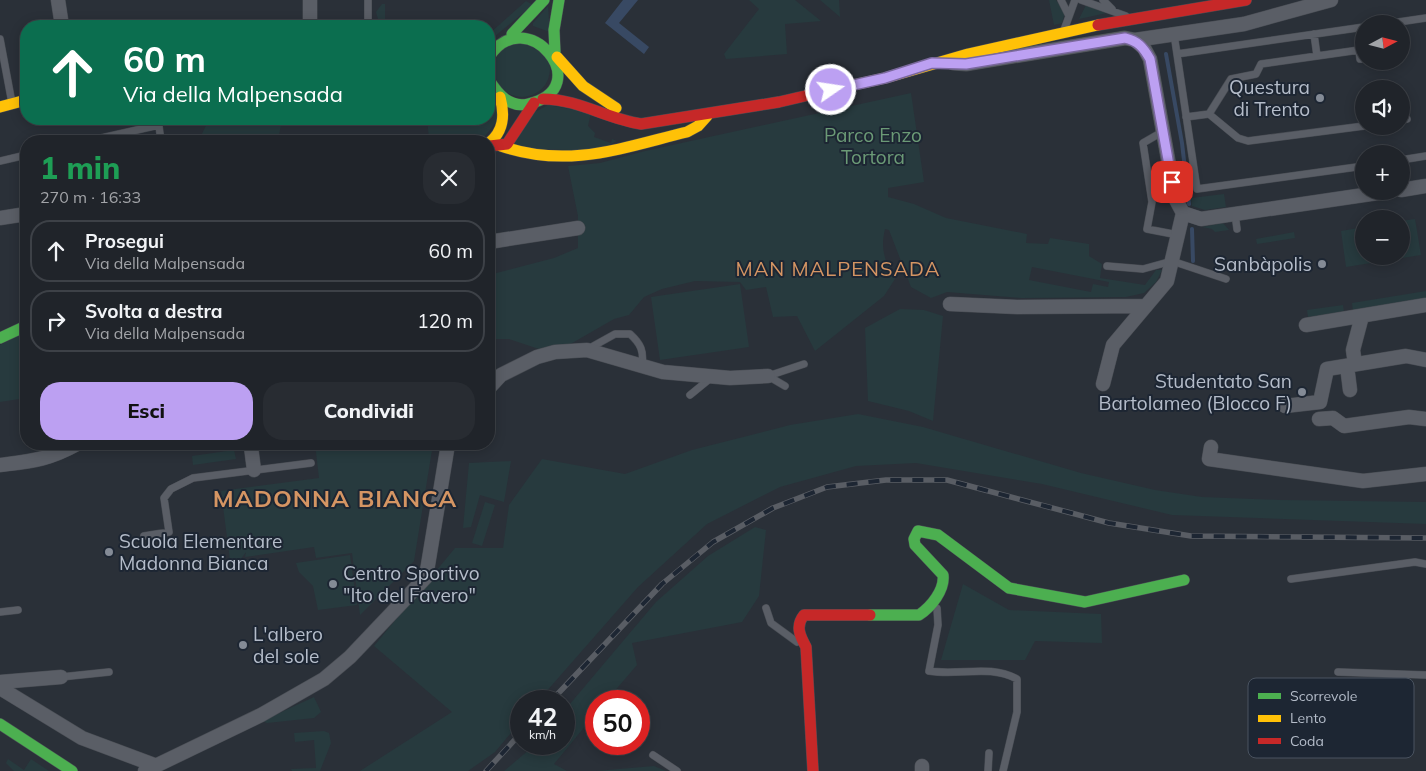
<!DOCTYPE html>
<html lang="it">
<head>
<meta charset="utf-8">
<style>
	:root { --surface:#20242a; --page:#282c32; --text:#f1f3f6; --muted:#a2a4a8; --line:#3d4147; --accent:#bca0f2 }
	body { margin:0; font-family:Mulish,sans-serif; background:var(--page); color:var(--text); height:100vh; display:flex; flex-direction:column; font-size:19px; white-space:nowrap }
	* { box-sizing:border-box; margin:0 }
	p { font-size:16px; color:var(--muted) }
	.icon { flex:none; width:28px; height:28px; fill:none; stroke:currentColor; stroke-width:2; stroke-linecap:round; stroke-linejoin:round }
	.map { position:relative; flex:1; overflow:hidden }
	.details { position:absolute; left:20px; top:135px; width:475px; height:315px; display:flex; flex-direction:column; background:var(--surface); border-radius:20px; box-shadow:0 2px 12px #0003,0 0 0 1px var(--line) }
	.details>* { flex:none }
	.guide { position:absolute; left:20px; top:20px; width:475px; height:105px; border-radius:20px; box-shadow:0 2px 12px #0003,0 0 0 1px var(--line); background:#0b6e4f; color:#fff; overflow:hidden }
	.needle { width:32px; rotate:83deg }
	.tools { position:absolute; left:1355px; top:15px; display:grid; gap:10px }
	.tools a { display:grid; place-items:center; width:55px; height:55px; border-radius:50%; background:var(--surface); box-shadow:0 2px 12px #0003,0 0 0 1px var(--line); font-size:25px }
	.speed { position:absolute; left:510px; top:690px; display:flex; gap:10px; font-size:25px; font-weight:700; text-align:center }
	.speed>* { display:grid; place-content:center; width:65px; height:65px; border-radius:50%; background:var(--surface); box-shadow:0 2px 12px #0003,0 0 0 1px var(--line); line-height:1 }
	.speed small { font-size:12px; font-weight:400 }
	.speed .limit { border:8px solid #d22; background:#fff; color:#111 }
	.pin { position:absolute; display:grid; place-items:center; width:42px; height:42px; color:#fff; margin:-21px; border-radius:10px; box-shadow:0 2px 8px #0006 }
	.me { position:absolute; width:55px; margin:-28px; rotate:77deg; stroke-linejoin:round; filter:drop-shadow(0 0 4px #0008) }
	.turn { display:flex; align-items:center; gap:18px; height:105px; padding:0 20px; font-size:22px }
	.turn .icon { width:65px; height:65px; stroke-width:2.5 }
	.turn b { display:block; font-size:35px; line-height:42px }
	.round { display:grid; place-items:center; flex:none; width:52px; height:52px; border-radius:20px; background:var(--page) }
	.overview { display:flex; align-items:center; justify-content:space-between; height:85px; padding:0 20px }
	h1 { font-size:30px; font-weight:800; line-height:38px; color:#1e9e55 }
	.action { display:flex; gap:10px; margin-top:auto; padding:10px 20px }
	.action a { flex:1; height:58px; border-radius:20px; background:var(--accent); color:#111; font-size:20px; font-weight:800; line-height:58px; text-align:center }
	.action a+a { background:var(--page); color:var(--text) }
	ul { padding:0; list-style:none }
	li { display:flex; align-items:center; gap:15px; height:62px; margin:0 10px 8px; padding:0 10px; border:2px solid var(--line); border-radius:20px }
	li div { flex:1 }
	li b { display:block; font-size:19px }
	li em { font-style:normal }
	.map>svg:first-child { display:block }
	.green { fill:#273a3e; fill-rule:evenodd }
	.water { fill:#384963 }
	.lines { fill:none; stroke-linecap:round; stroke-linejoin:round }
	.stream { stroke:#384963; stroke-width:4 }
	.lane-casing { stroke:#484c53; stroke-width:8 }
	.street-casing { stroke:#484c53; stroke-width:15 }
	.fast-casing { stroke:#484c53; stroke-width:12 }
	.slow-casing { stroke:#484c53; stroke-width:12 }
	.jam-casing { stroke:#484c53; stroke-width:12 }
	.lane { stroke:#5a5e66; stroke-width:7 }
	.street { stroke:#5a5e66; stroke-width:14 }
	.fast { stroke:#4caf50; stroke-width:11 }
	.slow { stroke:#ffc107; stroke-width:11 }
	.jam { stroke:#c62828; stroke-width:11 }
	.rail-casing { stroke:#595d64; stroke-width:5.5 }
	.rail { stroke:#1d2633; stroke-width:4; stroke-dasharray:11; stroke-linecap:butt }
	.route-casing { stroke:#7a689d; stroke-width:12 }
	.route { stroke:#bca0f2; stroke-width:9 }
	.poi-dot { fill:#848b96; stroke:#1d2633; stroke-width:2 }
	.labels { text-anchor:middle; stroke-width:4; stroke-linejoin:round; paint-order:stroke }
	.poi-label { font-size:19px; fill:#b4bcc9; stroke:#1d2633; text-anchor:end }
	.park-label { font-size:19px; fill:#6b9a76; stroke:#1d2633 }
	.neighbourhood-label { font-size:20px; letter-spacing:1px; fill:#d59563; stroke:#1d2633 }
	.district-label { font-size:24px; font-weight:bold; letter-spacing:1px; fill:#d59563; stroke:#1d2633 }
	.key { fill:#1d2633; stroke:#4a5360; stroke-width:1 }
	.key-label { font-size:14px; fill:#b4bcc9 }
</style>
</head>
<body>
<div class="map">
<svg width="1426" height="771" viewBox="0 0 1426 771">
	<rect width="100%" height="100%" fill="#2a3038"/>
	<path class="green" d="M749,0H795L821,21L785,24L787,54L726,59L724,54L759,9Z
		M820,0H839L840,17Z
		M1049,0H1056L1065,13L1062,23L1054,25Z
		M526,1L533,5L489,41V34Z
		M382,4H385V26H380L376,12Z
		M1086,5L1107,13L1079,19Z
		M548,6L550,32L533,26V23Z
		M494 69a28 28 0 1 1 56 0a28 28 0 1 1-56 0Z
		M911,93L924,182L888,188V197L914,204L946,218L1027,234L1026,243L1048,244L1050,238L1089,244V256L1102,264L1100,278L1145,285L1156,270H1162L1156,282L1144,293L1126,297L1021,298L947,292L931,298L911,287L889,230L885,229C880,249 885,262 895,279L884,296L815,351L797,316L773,317L766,287L746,290L740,282L695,281L662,289L644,297L629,315L614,319L567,346L548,352L509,339H489V275L554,258L578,248V216L568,166L600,163L645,151ZM1032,267L1109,282L1108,287L1093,284L1091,292L1029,280Z
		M489,97L500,117L482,140L429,139L427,119H489Z
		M548,105L591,113L588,126L595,133L594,137L611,143L612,139L617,141L597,151L510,148L535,112Z
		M209,119H282L278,141H202L201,136Z
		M1224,194L1226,207L1205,210L1192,206L1191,198Z
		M1415,219L1421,255L1346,267L1341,231L1364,227V256H1401V221Z
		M1223,223L1229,230L1215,232L1212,229L1202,227Z
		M1294,232L1295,238L1257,244L1256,239Z
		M740,284L749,347L660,360L651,297Z
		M1426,291V299L1353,311L1352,303Z
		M1343,305L1344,312L1308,317L1307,310Z
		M900,309L924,310L943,316L933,421L909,411L868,401L865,328Z
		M26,332V398L0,402V345Z
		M858,414L923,427L1081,473L1155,490L1202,497L1280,500L1426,502V524L1172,515L1042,484L916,463L856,466L780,487L707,524L638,587L538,701H521V721L495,752L468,771H360L452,712L374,646L455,548H503L509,505L542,459L625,474L692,450L790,425Z
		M312,444L313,446L275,451L276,445Z
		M315,444H433L414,561L360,615L352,553L316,558L314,547L245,557L246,552L238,563L231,568L221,491L319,478Z
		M234,450L236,459L193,465L192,456Z
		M511,461L504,502L480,495L471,527L463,528L469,463Z
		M485,502L495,505L482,546L472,543Z
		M755,527L766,530L759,596L742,622L632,643L637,665L606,701H596V713L554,764L567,771H504L536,744H564V711L656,602L708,556Z
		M350,555L357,605L318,610L313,586L299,572L296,563Z
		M963,584L1009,610L1101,614L1102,643L1035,641L1025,660H941Z
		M314,697L321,712L314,718L267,723L262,721Z
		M324,731L329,733L331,743L320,771H292L291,769L316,768L314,740L295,742L294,733Z
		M8,759L24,770L31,759L49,771H14L6,763Z
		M654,766L666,771H596Z"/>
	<path class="water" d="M623,0H638L619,23L649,47L644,54L605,23Z"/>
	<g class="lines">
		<path class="stream" d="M1166,54L1182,143L1189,204
			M1192,229L1193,261"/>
		<defs>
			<path id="lane" d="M368,0V26
				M1061,0L1069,16
				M1081,0L1126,16
				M1103,0L1112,9
				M1385,24L1426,18
				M1064,30L1075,0
				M1174,34L1197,189L1364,166
				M0,39L12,103
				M1177,54L1364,27
				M1317,56L1359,50L1360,59H1364
				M1209,114L1238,138L1248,141L1364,126
				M1186,117L1209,114L1231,79L1256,74L1261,64L1317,56L1314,34
				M158,119L161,141
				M1401,120L1407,119
				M1162,132L1143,143L1152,202L1147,229L1178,235
				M88,141L159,125
				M1401,160L1426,156
				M0,161L26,155
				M1235,214L1237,229
				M1107,266L1143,269L1172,261L1226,279
				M588,349L615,334H630C641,344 644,351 642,366
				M768,376L804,364
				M768,376L785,386
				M690,395L712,377
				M144,536L169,532L164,498L171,489L193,478L311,463
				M1291,579L1415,562L1426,564
				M931,606L937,608L938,625L929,671C960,676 989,664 1017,679V712L1003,771
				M766,608L771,623L797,642
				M0,612L18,610
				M1338,672L1426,675
				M61,677L109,672
				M653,755L677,771
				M988,771L989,753"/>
			<path id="street" d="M58,0L62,26
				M310,26V0
				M1135,40L1144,48L1150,59L1175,198L1183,213L1201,219L1391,191
				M953,63L966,64L1125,38L1135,40L1244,24L1331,0
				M1401,190L1426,186
				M0,218L26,214
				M489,242L578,228
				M950,304L1017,307L1146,306
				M1306,325L1426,305
				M1355,364L1353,350L1362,316
				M1347,366L1350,390
				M1103,384L1113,345L1167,281L1183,213
				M489,388L501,375L537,357L555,352L587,350L663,372L730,378L768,376
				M1285,406L1320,402L1327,369L1406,356L1426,360
				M1319,419L1333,418L1344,426L1409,417L1426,419
				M251,447L254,470
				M1211,447L1209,459L1363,481L1426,474
				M0,465C32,461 48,460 77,444
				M0,682L61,677
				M0,688L82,738L157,766
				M922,766V771
				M145,771L261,715L324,679L350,657L426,577L448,444"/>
			<path id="fast" d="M512,34L544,0
				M555,52L554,30L559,0
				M489,57C526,0 599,88 528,104C509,108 498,94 489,80
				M0,338L26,326
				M870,615H919C931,607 945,590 943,575L915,545L914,539L918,531L938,535L1009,588L1085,602L1184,580
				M0,724L72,771"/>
			<path id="slow" d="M557,57L583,86L616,108
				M822,92L885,78L968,54L1098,25
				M0,107L26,100
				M489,143C504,131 505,115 500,97
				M501,146C568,169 621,148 687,132L698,126L707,116"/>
			<path id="jam" d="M1098,25L1246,0
				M543,99C578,99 607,119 641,124L779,102L822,92
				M490,146L507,144L534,103
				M813,771L806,647C800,636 795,626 804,615H870"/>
		</defs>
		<use href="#lane" class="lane-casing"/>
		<use href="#street" class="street-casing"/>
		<use href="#fast" class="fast-casing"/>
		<use href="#slow" class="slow-casing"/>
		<use href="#jam" class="jam-casing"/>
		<use href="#lane" class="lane"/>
		<use href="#street" class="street"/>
		<use href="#fast" class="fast"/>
		<use href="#slow" class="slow"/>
		<use href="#jam" class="jam"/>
		<defs>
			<path id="rail" d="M551,701L662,584L713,542L773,508L827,487L886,480H947L1109,523L1191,536L1426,538
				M486,771L521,733"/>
		</defs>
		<use href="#rail" class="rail-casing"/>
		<use href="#rail" class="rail"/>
	</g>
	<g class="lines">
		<defs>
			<path id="route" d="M831,90L885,78L932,63L966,64L1125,38C1138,41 1143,47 1150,59L1172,182"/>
		</defs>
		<use href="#route" class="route-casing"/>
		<use href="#route" class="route"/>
	</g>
	<g class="poi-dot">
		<circle cx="1320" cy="98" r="5"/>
		<circle cx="1322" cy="264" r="5"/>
		<circle cx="1302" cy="392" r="5"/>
		<circle cx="109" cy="552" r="5"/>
		<circle cx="333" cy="584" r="5"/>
		<circle cx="243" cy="645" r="5"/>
	</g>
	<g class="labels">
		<g class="poi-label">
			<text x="1310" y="94">Questura<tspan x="1310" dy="22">di Trento</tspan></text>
			<text x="1312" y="271">Sanbàpolis</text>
			<text x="1292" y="388">Studentato San<tspan x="1292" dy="22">Bartolameo (Blocco F)</tspan></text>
			<text x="119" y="548" text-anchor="start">Scuola Elementare<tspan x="119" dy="22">Madonna Bianca</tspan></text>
			<text x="343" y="580" text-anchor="start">Centro Sportivo<tspan x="343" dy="22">"Ito del Favero"</tspan></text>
			<text x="253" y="641" text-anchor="start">L'albero<tspan x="253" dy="22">del sole</tspan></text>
		</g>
		<g class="park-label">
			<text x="873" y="142">Parco Enzo<tspan x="873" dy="22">Tortora</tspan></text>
		</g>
		<g class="neighbourhood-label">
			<text x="838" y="276">MAN MALPENSADA</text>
		</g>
		<g class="district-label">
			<text x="335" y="507">MADONNA BIANCA</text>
		</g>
	</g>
	<rect x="1248" y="678" width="166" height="80" rx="8" class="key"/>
	<rect x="1258" y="693" width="23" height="6" fill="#4caf50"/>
	<rect x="1258" y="715" width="23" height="7" fill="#ffc107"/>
	<rect x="1258" y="738" width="23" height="6" fill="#c62828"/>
	<g class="key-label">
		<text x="1290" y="701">Scorrevole</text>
		<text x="1290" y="723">Lento</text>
		<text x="1290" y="746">Coda</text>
	</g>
</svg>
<div class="tools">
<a><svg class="needle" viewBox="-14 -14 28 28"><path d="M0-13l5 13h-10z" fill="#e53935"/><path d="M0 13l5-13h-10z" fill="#a2a4a8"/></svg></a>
<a><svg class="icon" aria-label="sound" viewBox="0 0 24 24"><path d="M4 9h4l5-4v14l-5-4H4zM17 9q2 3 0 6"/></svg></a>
<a>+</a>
<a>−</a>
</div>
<div class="speed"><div>42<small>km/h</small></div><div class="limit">50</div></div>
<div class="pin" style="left:1172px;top:182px;background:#d93025"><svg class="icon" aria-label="arrive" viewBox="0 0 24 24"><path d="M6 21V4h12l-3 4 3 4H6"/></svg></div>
<svg class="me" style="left:831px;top:90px" viewBox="-20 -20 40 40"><circle r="17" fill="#bca0f2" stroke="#fff" stroke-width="3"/><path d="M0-11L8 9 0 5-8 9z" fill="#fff"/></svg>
<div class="guide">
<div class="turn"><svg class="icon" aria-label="ahead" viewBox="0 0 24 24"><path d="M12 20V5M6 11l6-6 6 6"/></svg><div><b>60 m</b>Via della Malpensada</div></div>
</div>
<section class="details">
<div class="overview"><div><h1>1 min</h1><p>270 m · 16:33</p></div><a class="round"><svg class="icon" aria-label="close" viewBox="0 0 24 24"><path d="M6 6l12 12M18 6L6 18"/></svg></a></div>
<ul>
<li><svg class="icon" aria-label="ahead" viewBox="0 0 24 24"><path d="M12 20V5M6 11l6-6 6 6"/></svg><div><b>Prosegui</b><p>Via della Malpensada</p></div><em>60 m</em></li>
<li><svg class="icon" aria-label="right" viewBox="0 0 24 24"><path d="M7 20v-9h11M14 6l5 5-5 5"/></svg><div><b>Svolta a destra</b><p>Via della Malpensada</p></div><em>120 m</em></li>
</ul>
<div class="action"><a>Esci</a><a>Condividi</a></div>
</section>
</div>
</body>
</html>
